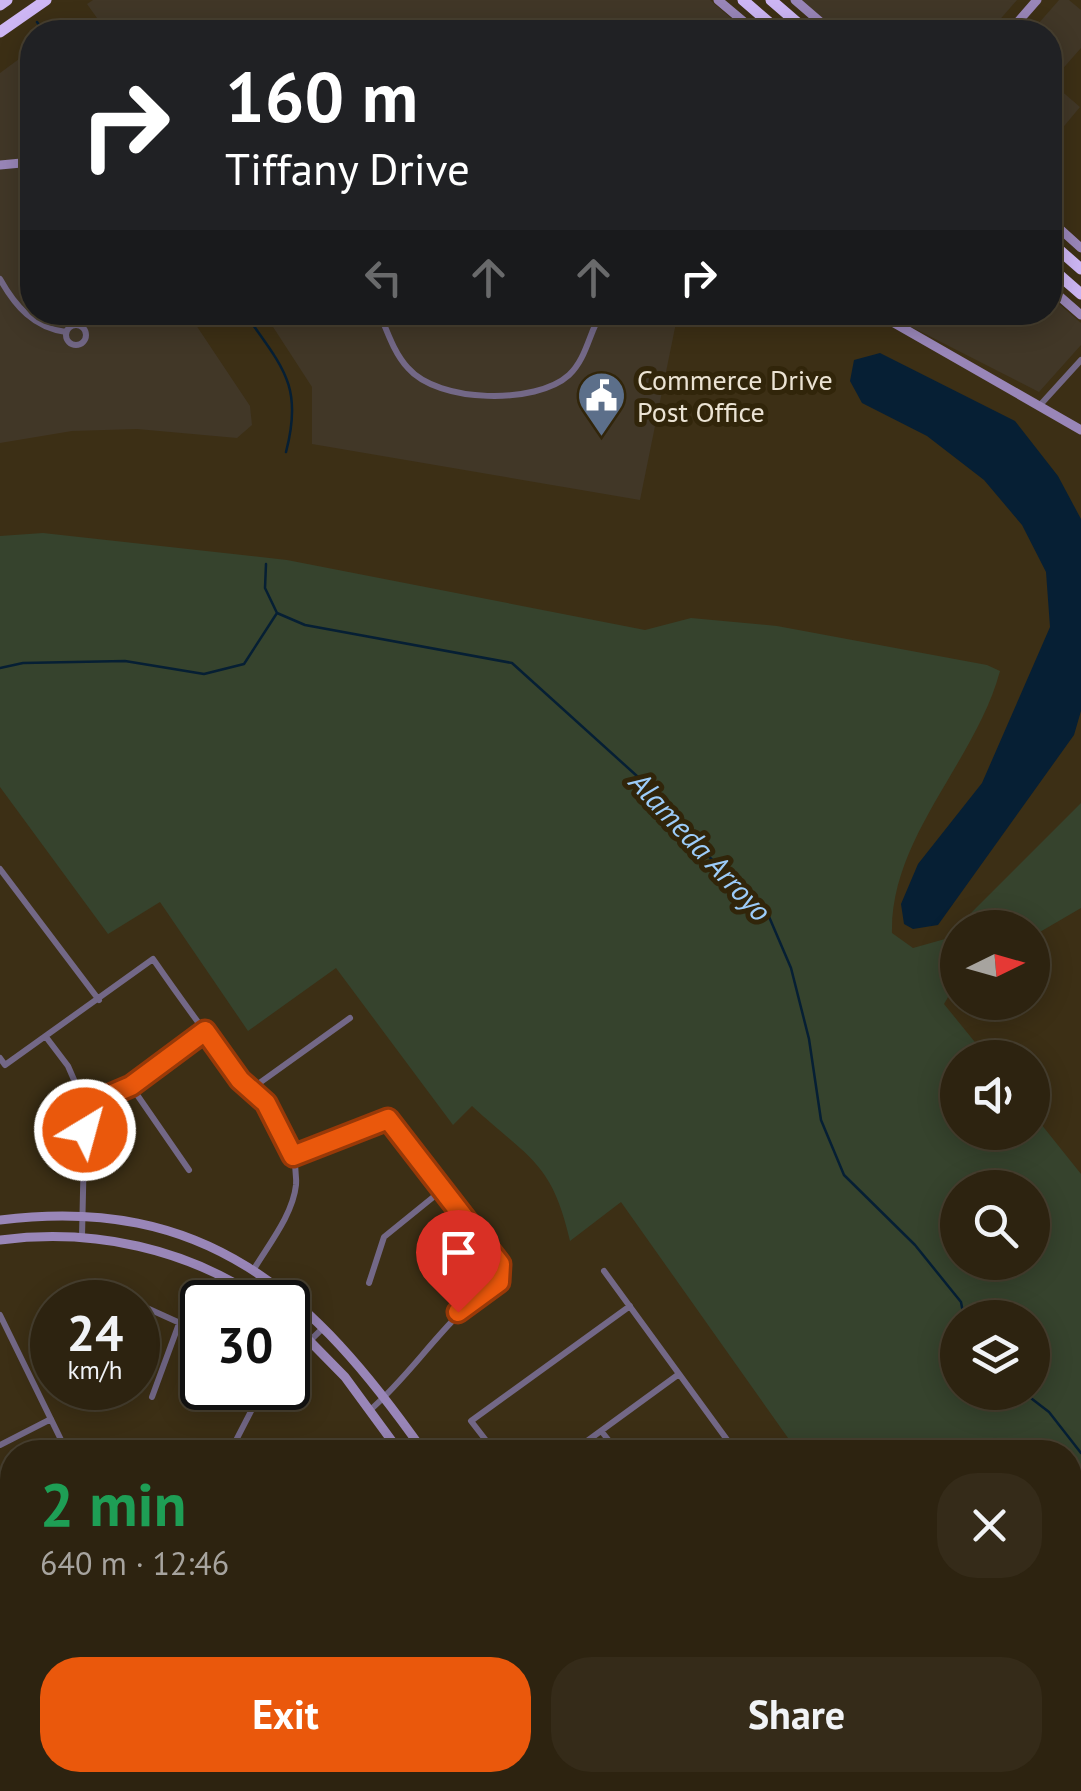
<!DOCTYPE html>
<html lang="en">
<head>
<meta charset="utf-8">
<style>
	:root { --surface:#2d2310; --page:#352b19; --text:#f1f3f6; --muted:#a7a49f; --line:#484030; --accent:#ea580c }
	body { margin:0; font-family:"PT Sans",sans-serif; background:var(--page); color:var(--text); height:100vh; display:flex; flex-direction:column; font-size:38px; white-space:nowrap }
	* { box-sizing:border-box; margin:0 }
	p { font-size:32px; color:var(--muted) }
	.icon { flex:none; width:55px; height:55px; fill:none; stroke:currentColor; stroke-width:2; stroke-linecap:round; stroke-linejoin:round }
	.map { position:relative; flex:1; overflow:hidden }
	.side { position:absolute; left:0px; top:1440px; width:1082px; height:352px; display:flex; flex-direction:column; background:var(--surface); border-radius:40px 40px 0 0; box-shadow:0 5px 25px #0003,0 0 0 2px var(--line) }
	.side>* { flex:none }
	.top-card { position:absolute; left:20px; top:20px; width:1042px; height:305px; border-radius:40px; box-shadow:0 5px 25px #0003,0 0 0 2px var(--line); background:#202124; color:#fff; overflow:hidden }
	.needle { width:65px; rotate:85deg }
	.controls { position:absolute; left:940px; top:910px; display:grid; gap:20px }
	.controls a { display:grid; place-items:center; width:110px; height:110px; border-radius:50%; background:var(--surface); box-shadow:0 5px 25px #0003,0 0 0 2px var(--line); font-size:50px }
	.speed { position:absolute; left:30px; top:1280px; display:flex; gap:20px; font-size:50px; font-weight:700; text-align:center }
	.speed>* { display:grid; place-content:center; width:130px; height:130px; border-radius:50%; background:var(--surface); box-shadow:0 5px 25px #0003,0 0 0 2px var(--line); line-height:1 }
	.speed small { font-size:25px; font-weight:400 }
	.speed .limit { border:5px solid #111; border-radius:15px; background:#fff; color:#111 }
	.pin { position:absolute; display:grid; place-items:center; width:85px; height:85px; color:#fff; margin:-102px -42px; border-radius:50% 50% 50% 0; rotate:-45deg; box-shadow:0 0 10px #0007 }
	.pin .icon { rotate:45deg }
	.me { position:absolute; width:110px; margin:-55px; rotate:37deg; stroke-linejoin:round; filter:drop-shadow(0 0 8px #0008) }
	.turn { display:flex; align-items:center; gap:35px; height:210px; padding:0 40px; font-size:45px }
	.turn .icon { width:130px; height:130px; stroke-width:2.5 }
	.turn b { display:block; font-size:70px; line-height:85px }
	.lanes { display:flex; align-items:center; height:95px; padding:0 40px; background:#0003; justify-content:center; gap:50px; direction:ltr }
	.lanes .off { opacity:.35 }
	.round { display:grid; place-items:center; flex:none; width:105px; height:105px; border-radius:40px; background:var(--page) }
	.head { display:flex; align-items:center; justify-content:space-between; height:170px; padding:0 40px }
	h1 { font-size:60px; font-weight:800; line-height:75px; color:#1e9e55 }
	.cta { display:flex; gap:20px; margin-top:auto; padding:20px 40px }
	.cta a { flex:1; height:115px; border-radius:40px; background:var(--accent); color:#fff; font-size:40px; font-weight:800; line-height:115px; text-align:center }
	.cta a+a { background:var(--page); color:var(--text) }
	.map>svg:first-child { display:block }
	.commercial { fill:#413727 }
	.education { fill:#46342b }
	.green { fill:#36432d; fill-rule:evenodd }
	.water { fill:#061f34 }
	.lines { fill:none; stroke-linecap:round; stroke-linejoin:round }
	.stream { stroke:#061f34; stroke-width:2.5 }
	.street { stroke:#736887; stroke-width:6 }
	.secondary { stroke:#9986b8; stroke-width:9 }
	.highway { stroke:#cdb6f4; stroke-width:11 }
	.route-casing { stroke:#983908; stroke-width:25 }
	.route { stroke:#ea580c; stroke-width:18 }
	.labels { text-anchor:middle; stroke-width:10; stroke-linejoin:round; paint-order:stroke }
	.poi-label { font-size:28px; fill:#ebe3d4; stroke:#31250a; text-anchor:start }
	.water-label { font-size:30px; font-style:italic; fill:#9cccf9; stroke:#31250a }
</style>
</head>
<body>
<div class="map">
<svg width="1081" height="1791" viewBox="0 0 1081 1791">
	<rect width="100%" height="100%" fill="#3c2f15"/>
	<path class="commercial" d="M93,0H710L747,32H107L87,4Z
		M801,0H1017L989,32H839Z
		M1059,0H1069L1081,10V48L1051,82L1080,107L1050,143V32H1031Z
		M19,59L32,79V312L188,313L250,406L252,425L237,438L137,429L72,431L0,443V73Z
		M1050,296L1081,323V345L1039,392L884,313L1050,312Z
		M264,313H678L640,500L312,444V387Z"/>
	<path class="education" d="M1081,1744V1791H1053L1054,1780H1070V1750Z"/>
	<path class="green" d="M43,533L287,560L645,630L691,618L777,626L987,665L1000,671C976,761 890,837 892,933L913,948L945,939L1081,803V908L1033,936L1032,928H958L957,982L944,1004L987,1057L958,1058V1132H1032L1033,1114L1081,1174V1492L1070,1501V1452H798L621,1202L570,1241C552,1161 528,1158 472,1106L453,1125L336,968L248,1031L160,902L108,934L0,787V536ZM958,1188H1032V1262H958ZM958,1318H1032V1392H958Z"/>
	<path class="water" d="M880,353L1015,421L1058,476L1081,519V711L1074,735L938,925L913,929L904,924L901,904L918,864L982,783L1050,627L1046,572L1022,525L984,480L927,436L862,403L850,381L854,360Z"/>
	<g class="lines">
		<path class="stream" d="M37,22L44,32
			M244,312C281,366 304,384 286,452
			M266,564L265,588L277,613L305,625L512,663L648,786L682,831L767,912L791,968L809,1039L821,1120L844,1175L915,1245L961,1302L964,1318
			M0,668L23,663L125,661L204,674L244,664L277,613
			M1023,1392L1049,1412L1081,1453"/>
		<path class="street" d="M0,279C15,306 34,328 66,332
			M379,312C387,331 394,353 408,368C438,403 536,405 569,375C587,358 589,332 602,312
			M66 335a10 10 0 1 1 20 0a10 10 0 1 1-20 0Z
			M1041,404L1081,360
			M0,869L99,1000
			M46,1037L68,1066L85,1105L82,1236
			M0,1058L5,1065L153,959C178,995 204,1031 231,1066C257,1103 299,1134 296,1185C293,1214 269,1244 254,1269
			M131,1086L189,1170
			M251,1089L350,1018
			M85,1105L131,1086L205,1031
			M293,1157L388,1119L500,1265L499,1282C447,1314 416,1371 369,1411
			M604,1271L736,1452
			M369,1283L384,1237L442,1190
			M103,1300L134,1302
			M138,1304L202,1333
			M0,1315L67,1452
			M288,1362L323,1328
			M152,1397L180,1321
			M602,1432L618,1452
			M0,1445L51,1419
			M230,1452L263,1388
			M495,1452L471,1421L630,1306
			M572,1452L679,1374
			M0,1555L12,1549
			M0,1677L12,1688
			M2,1678L12,1666
			M77,1780L82,1791
			M228,1780L234,1791
			M340,1780L345,1791
			M693,1780L694,1791
			M15,1791L37,1780
			M443,1791L458,1780
			M597,1791L600,1780
			M797,1791L857,1781
			M988,1791L992,1785"/>
		<path class="secondary" d="M718,0L756,32
			M795,0L832,32
			M1009,32L1037,0
			M0,165L32,162
			M1050,220L1081,248
			M1050,288L1081,315
			M853,312L880,316
			M875,312L1081,430
			M0,1220C206,1194 313,1294 424,1452
			M0,1240C94,1228 187,1248 265,1302
			M288,1319L345,1377L400,1452
			M1070,1518L1081,1509
			M1070,1545L1081,1536
			M857,1781L865,1791
			M0,1782L6,1791"/>
		<path class="highway" d="M743,0L780,32
			M771,0L808,32
			M0,5L7,0
			M0,32L46,0
			M1050,242L1081,269
			M1050,267L1081,294"/>
	</g>
	<g class="lines">
		<defs>
			<path id="route" d="M85,1130L84,1106L131,1086L205,1031L240,1080L266,1103L293,1156L388,1119L500,1264L499,1282L458,1312"/>
		</defs>
		<use href="#route" class="route-casing"/>
		<use href="#route" class="route"/>
	</g>
	<defs>
		<symbol id="civic-pin" viewBox="-11 -11 22 30"><path d="M0 17L-7.5 6A9.5 9.5 0 1 1 7.5 6Z" fill="#5c6f8a" stroke="#31250a"/><path d="M-.6-6.5H3V-4.5H.6V-3L4-1V1h2V6H-6V1h2V-1L-.6-3ZM-1.2 2.5V6h2.4V2.5Z" fill="#fff"/></symbol>
	</defs>
	<g fill-rule="evenodd">
		<use href="#civic-pin" x="574" y="368" width="55" height="75"/>
	</g>
	<g class="labels">
		<g class="poi-label">
			<text x="637" y="390">Commerce Drive<tspan x="637" dy="32">Post Office</tspan></text>
		</g>
		<g class="water-label">
			<text transform="translate(700 847) rotate(47)" y="10">Alameda Arroyo</text>
		</g>
	</g>
</svg>
<div class="controls">
<a><svg class="needle" viewBox="-14 -14 28 28"><path d="M0-13l5 13h-10z" fill="#e53935"/><path d="M0 13l5-13h-10z" fill="#a7a49f"/></svg></a>
<a><svg class="icon" aria-label="sound" viewBox="0 0 24 24"><path d="M4 9h4l5-4v14l-5-4H4zM17 9q2 3 0 6"/></svg></a>
<a><svg class="icon" aria-label="search" viewBox="0 0 24 24"><circle cx="10" cy="10" r="6"/><path d="M15 15l6 6"/></svg></a>
<a><svg class="icon" aria-label="layers" viewBox="0 0 24 24"><path d="M12 4l9 5-9 5-9-5zM3 14l9 5 9-5"/></svg></a>
</div>
<div class="speed"><div>24<small>km/h</small></div><div class="limit">30</div></div>
<div class="pin" style="left:458px;top:1312px;background:#d93025"><svg class="icon" aria-label="arrive" viewBox="0 0 24 24"><path d="M6 21V4h12l-3 4 3 4H6"/></svg></div>
<svg class="me" style="left:85px;top:1130px" viewBox="-20 -20 40 40"><circle r="17" fill="#ea580c" stroke="#fff" stroke-width="3"/><path d="M0-11L8 9 0 5-8 9z" fill="#fff"/></svg>
<div class="top-card">
<div class="turn"><svg class="icon" aria-label="right" viewBox="0 0 24 24"><path d="M7 20v-9h11M14 6l5 5-5 5"/></svg><div><b>160 m</b>Tiffany Drive</div></div>
<div class="lanes"><svg class="icon off" aria-label="left" viewBox="0 0 24 24"><path d="M17 20v-9H6M10 6l-5 5 5 5"/></svg><svg class="icon off" aria-label="ahead" viewBox="0 0 24 24"><path d="M12 20V5M6 11l6-6 6 6"/></svg><svg class="icon off" aria-label="ahead" viewBox="0 0 24 24"><path d="M12 20V5M6 11l6-6 6 6"/></svg><svg class="icon" aria-label="right" viewBox="0 0 24 24"><path d="M7 20v-9h11M14 6l5 5-5 5"/></svg></div>
</div>
<section class="side">
<div class="head"><div><h1>2 min</h1><p>640 m · 12:46</p></div><a class="round"><svg class="icon" aria-label="close" viewBox="0 0 24 24"><path d="M6 6l12 12M18 6L6 18"/></svg></a></div>
<div class="cta"><a>Exit</a><a>Share</a></div>
</section>
</div>
</body>
</html>
